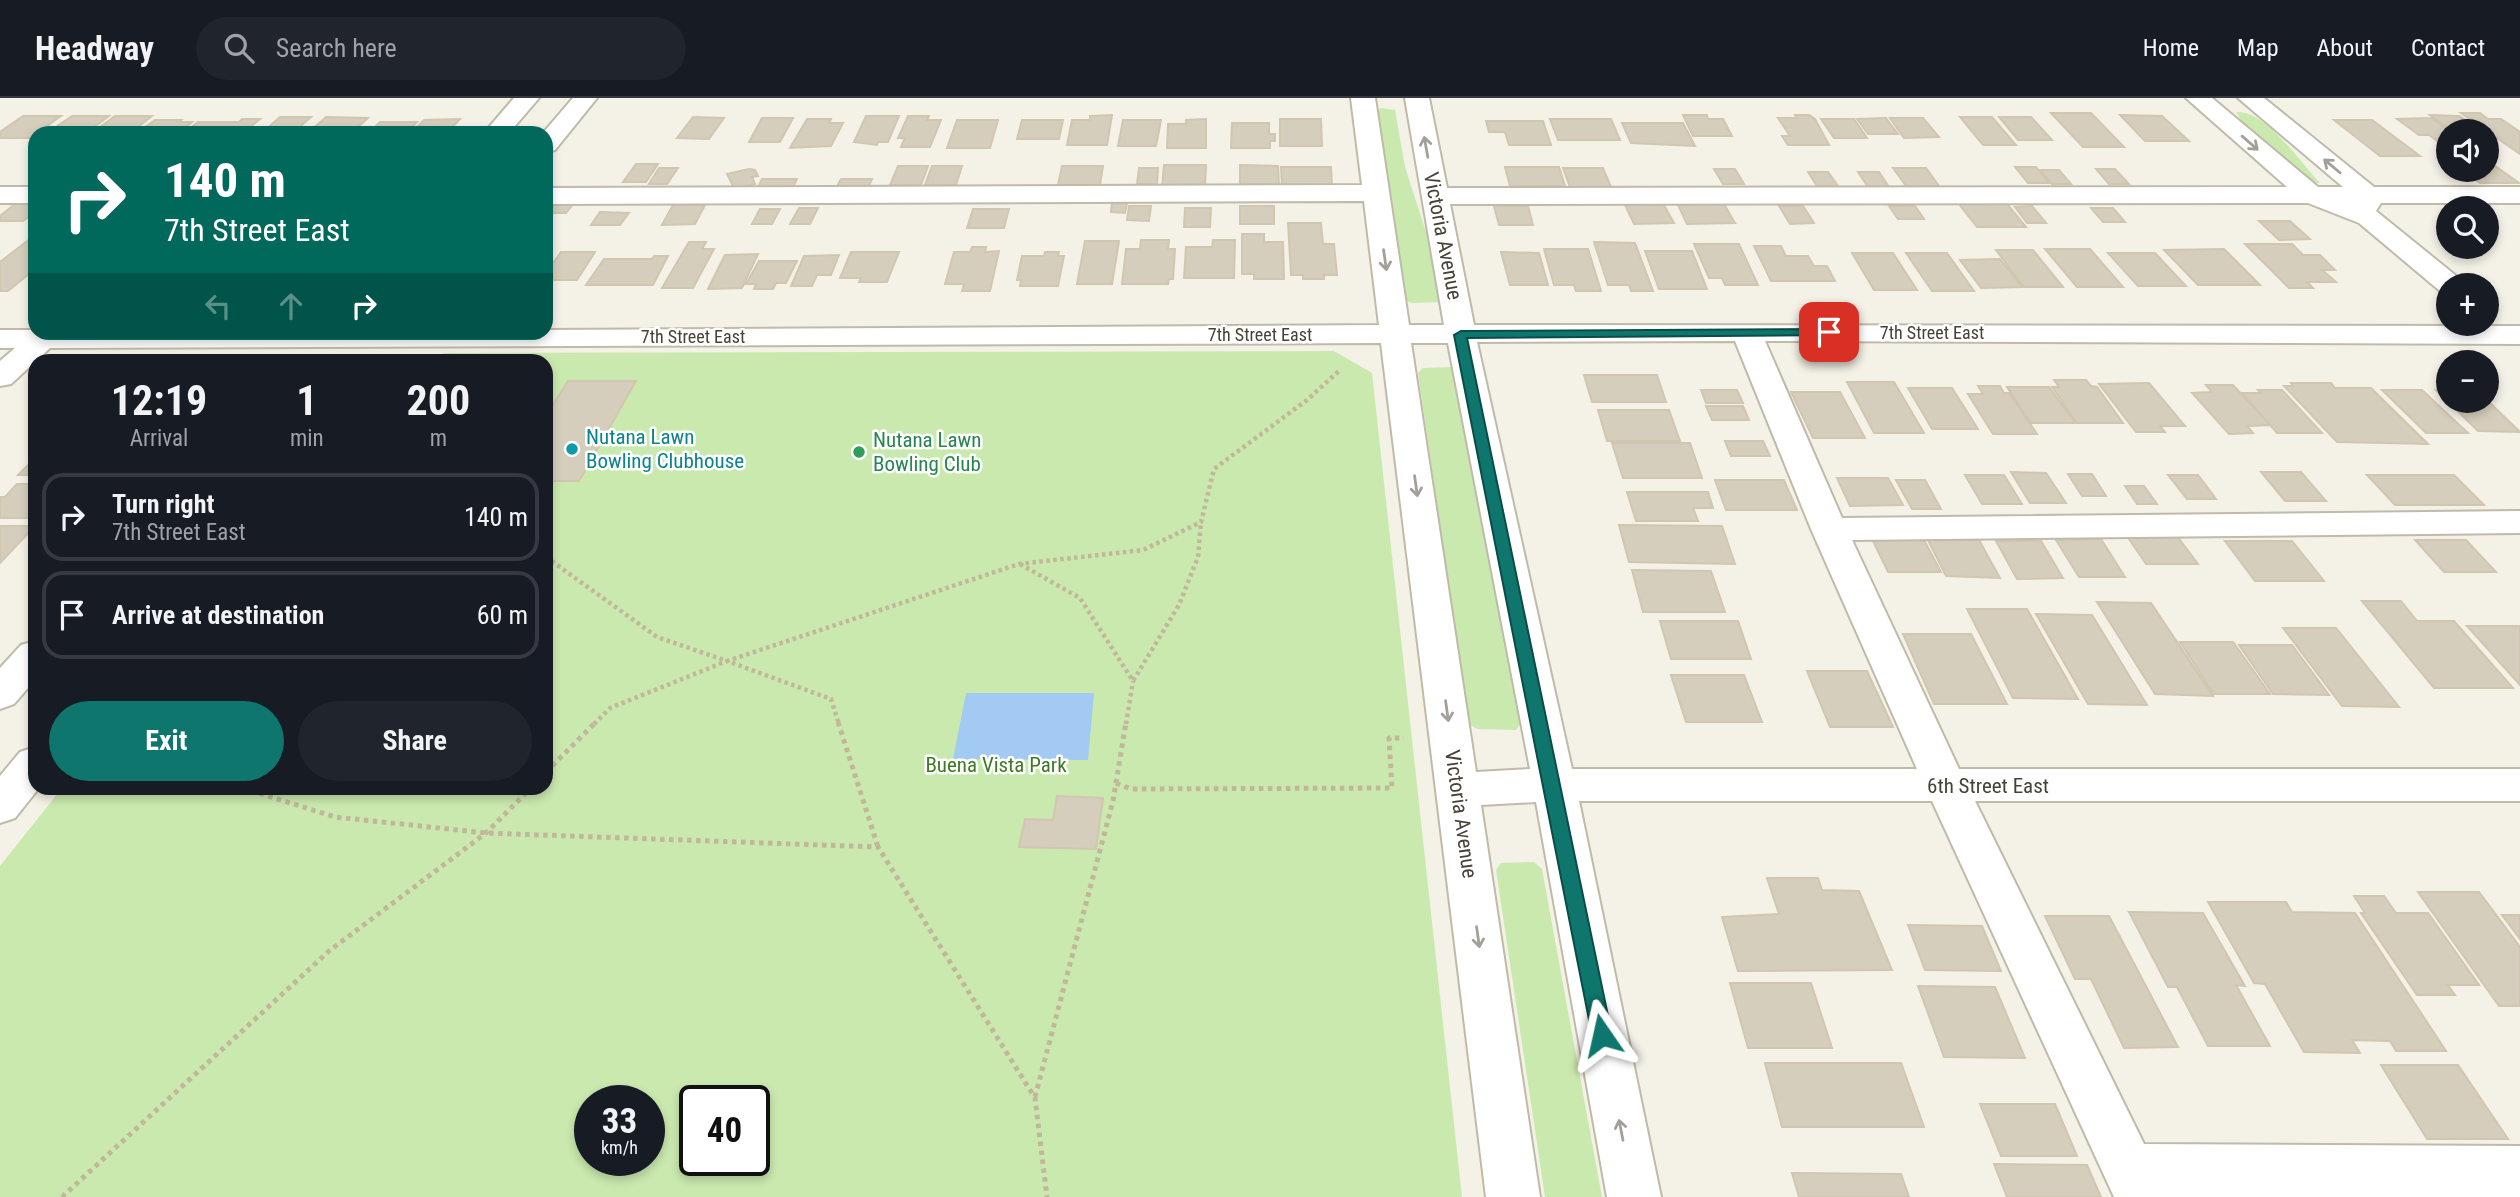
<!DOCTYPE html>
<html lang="en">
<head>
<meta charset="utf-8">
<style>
	:root { --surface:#171b24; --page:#20242c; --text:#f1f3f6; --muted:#9ea1a6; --line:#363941; --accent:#0f766e }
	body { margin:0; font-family:"Roboto Condensed",sans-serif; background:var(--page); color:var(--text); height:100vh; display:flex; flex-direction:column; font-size:26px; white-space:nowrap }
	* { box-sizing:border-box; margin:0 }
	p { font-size:23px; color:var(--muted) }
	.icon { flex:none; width:38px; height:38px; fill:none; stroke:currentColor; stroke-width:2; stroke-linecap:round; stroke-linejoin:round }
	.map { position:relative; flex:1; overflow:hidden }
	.details { position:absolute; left:28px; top:256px; width:525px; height:441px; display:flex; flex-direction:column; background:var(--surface); border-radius:21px; box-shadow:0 4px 10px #0003 }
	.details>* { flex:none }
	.top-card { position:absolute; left:28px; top:28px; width:525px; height:214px; border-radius:21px; box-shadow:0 4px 10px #0003; background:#00695c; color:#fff; overflow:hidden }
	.buttons { position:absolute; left:2436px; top:21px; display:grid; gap:14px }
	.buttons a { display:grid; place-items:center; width:63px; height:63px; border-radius:50%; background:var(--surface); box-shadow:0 4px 10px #0003; font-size:35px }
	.speed { position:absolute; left:574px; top:987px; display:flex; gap:14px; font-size:35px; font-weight:700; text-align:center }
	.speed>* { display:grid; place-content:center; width:91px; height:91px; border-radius:50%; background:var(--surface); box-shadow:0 4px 10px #0003; line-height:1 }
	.speed small { font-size:18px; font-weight:400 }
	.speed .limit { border:4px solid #111; border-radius:10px; background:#fff; color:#111 }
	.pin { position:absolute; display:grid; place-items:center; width:60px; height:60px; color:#fff; margin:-30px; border-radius:14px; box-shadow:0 4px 10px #0006 }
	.me { position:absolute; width:77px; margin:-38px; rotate:349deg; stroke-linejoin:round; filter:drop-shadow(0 0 5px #0008) }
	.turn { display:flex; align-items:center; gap:24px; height:147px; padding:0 21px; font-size:32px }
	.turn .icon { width:91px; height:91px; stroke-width:2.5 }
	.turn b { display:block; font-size:49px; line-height:60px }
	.lanes { display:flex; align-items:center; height:66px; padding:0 21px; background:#0003; justify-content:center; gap:35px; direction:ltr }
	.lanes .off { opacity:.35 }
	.eta { display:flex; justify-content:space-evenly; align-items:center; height:119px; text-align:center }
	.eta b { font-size:42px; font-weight:700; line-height:49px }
	.cta { display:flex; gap:14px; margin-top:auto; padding:14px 21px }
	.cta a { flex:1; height:80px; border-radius:42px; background:var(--accent); color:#fff; font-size:28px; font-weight:700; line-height:80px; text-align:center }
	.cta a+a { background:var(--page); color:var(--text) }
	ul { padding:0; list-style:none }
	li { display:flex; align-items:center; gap:21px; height:88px; margin:0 14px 10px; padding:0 7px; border:4px solid var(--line); border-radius:21px }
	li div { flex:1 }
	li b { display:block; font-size:26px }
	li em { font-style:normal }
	header { display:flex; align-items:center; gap:42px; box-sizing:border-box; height:98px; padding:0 35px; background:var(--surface); border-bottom:2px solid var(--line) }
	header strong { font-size:33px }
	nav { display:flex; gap:38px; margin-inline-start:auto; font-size:24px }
	.search { width:490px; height:63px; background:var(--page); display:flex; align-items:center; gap:18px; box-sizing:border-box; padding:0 24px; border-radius:38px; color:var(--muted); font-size:26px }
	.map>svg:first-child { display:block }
	.green { fill:#cae9af; fill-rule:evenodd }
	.water { fill:#a2caf2 }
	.building { fill:#d6cebc; stroke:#d1c6af; stroke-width:2 }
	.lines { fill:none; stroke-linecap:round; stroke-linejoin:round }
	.minor-casing { stroke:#c0baa9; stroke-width:4 }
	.path-far1 { stroke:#c2b79a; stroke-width:4.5; stroke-dasharray:3.5 3.5; stroke-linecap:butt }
	.path { stroke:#c2b79a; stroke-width:5; stroke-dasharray:4.5 4.5; stroke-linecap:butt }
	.minor { fill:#fff; fill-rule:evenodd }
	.oneway { stroke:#a3a09a }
	.route { fill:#0f766e; stroke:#0a4d48; stroke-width:2 }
	.culture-dot { fill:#0f9aa8; stroke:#fff; stroke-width:2.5 }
	.leisure-dot { fill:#2e9e5b; stroke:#fff; stroke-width:2.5 }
	.labels { text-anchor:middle; stroke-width:5; stroke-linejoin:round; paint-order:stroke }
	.far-street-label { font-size:18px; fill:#474236; stroke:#fff }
	.street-label { font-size:21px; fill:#474236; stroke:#fff }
	.culture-label { font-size:21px; fill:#0d838f; stroke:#fff; text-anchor:start }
	.leisure-label { font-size:21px; fill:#27864d; stroke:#fff; text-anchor:start }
	.park-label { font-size:21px; fill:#407a27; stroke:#fff }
</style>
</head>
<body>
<header>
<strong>Headway</strong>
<div class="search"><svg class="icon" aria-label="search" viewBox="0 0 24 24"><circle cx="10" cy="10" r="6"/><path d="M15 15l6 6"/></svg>Search here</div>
<nav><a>Home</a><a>Map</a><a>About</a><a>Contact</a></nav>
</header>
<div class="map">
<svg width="2520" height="1099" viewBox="0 0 2520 1099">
	<rect width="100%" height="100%" fill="#f4f1e7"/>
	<path class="green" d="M1381,10L1395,12L1405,69L1436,165L1443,204L1412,205L1407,203L1378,12Z
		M2236,14C2266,12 2300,64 2320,85H2314L2243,25Z
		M1334,253L1372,275L1462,1099H0V768L62,690H546V262H418L445,255ZM590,1003H649V1062H590ZM695,1003H754V1062H695Z
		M1451,269L1457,273L1521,625L1516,632L1477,631L1469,626L1418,275L1423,270Z
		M1534,764L1542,771L1602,1099H1545L1496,772L1501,765Z"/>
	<path class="water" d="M966,595H1094L1088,662L953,661Z"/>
	<path class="building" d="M2051,15H2091L2124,49H2083Z
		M2461,15H2480L2488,21H2501L2520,34V56Z
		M1112,17L1107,47H1067L1072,22H1090V18Z
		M1683,17H1707L1708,21H1723L1732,38H1693Z
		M1795,17H1809L1815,21L1829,47H1788L1782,38H1790L1778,20H1797Z
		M2120,17L2162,18L2189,43H2145Z
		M2430,17L2459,18L2484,33H2452Z
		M23,18H61L30,40H0V34Z
		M72,18H109L86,35H47Z
		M115,18H152L130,35H92Z
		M866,18H899L888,44H878L877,47L854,44Z
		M908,18H929L927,22H941L930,49H901L905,40H898Z
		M280,19H311L293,35H262Z
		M326,19L368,20L351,35H308Z
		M693,19L724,20L709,41L677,40Z
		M1960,19H1992L2016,47H1983Z
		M1999,19H2031L2052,42H2018Z
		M762,20H793L780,44H749Z
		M1886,20L1898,36H1868L1857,21Z
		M1890,20H1923L1939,39L1904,40Z
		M2431,20L2449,33L2448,46H2441L2429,37H2419L2397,21Z
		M242,21H260L243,35H184L198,24H239Z
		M460,21L447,35H411L424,22Z
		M807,21H831L829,25H843L831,48L790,50Z
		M1206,21V50H1167L1168,26H1186V22Z
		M1280,21H1321L1322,48H1280Z
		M1550,21H1611L1620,42H1558Z
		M1821,21H1854L1867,40H1834Z
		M155,22H181L178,24H192L178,35H137Z
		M957,22H998L990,50H947Z
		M1022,22H1063L1059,41H1017Z
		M1123,22H1161L1156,48H1118Z
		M2334,22H2372L2420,58H2380Z
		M1486,23H1543L1551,47H1509L1505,34H1489Z
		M380,24H417L407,35H369Z
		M1232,25H1269V36H1275V43H1270V50H1231Z
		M1622,25H1683L1695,48L1631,45Z
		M2487,65H2491L2519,85H2480L2462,72H2487Z
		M636,66H658L646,84H623Z
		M1164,67H1206L1205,89H1162Z
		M1240,67L1278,68L1279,87L1240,86Z
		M898,68H928L921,87H890Z
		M932,68H962L956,87H925Z
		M1062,68H1103L1100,87H1058Z
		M1281,69H1331L1332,88H1282Z
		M1505,69H1559L1565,88H1510Z
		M2015,69H2036L2049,85H2028Z
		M659,70H678L667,86H649Z
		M1139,70H1158L1157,86H1137Z
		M1563,70H1603L1611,89H1570Z
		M1893,70H1926L1939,88H1906Z
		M749,71L755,72L758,78L752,79L755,86L734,90L727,76Z
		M1714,71H1735L1744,86H1723Z
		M2096,71H2115L2129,86H2109Z
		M2040,72H2059L2071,86H2052Z
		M1808,74H1828L1838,88H1817Z
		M1858,74H1879L1889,89H1868Z
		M762,81H797L792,91H757Z
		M841,81H872L868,90H836Z
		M546,105H574L566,115H546Z
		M1112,105H1127L1125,115L1111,114Z
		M15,106H35V114L23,123H0V118Z
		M1724,106L1735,125L1687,126L1678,107Z
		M1959,106H2007L2026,129H1977Z
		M673,107H705L695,126L662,127Z
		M1625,107H1664L1674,125L1634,126Z
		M1129,108H1151L1149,123L1127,122Z
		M1240,108H1274V126H1240Z
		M1494,108H1528L1533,127H1499Z
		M1779,108H1803L1814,125L1790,126Z
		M1889,108H1915L1924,121H1898Z
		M2032,108L2046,125H2027L2015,109Z
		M799,110H818L810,126H790Z
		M1185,110H1211L1210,129H1184Z
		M2091,110H2113L2125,124H2103Z
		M760,111H780L772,126H752Z
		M973,111H1009L1004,130H967Z
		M600,114L629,115L620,127H591Z
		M2259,123H2290L2310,141L2279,142Z
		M1288,125H1321L1323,146H1334L1337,177H1324V181H1303V177H1291Z
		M1242,136H1264V144H1283L1284,181H1254V176H1242Z
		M35,137V171L8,193H0V164Z
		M1141,142H1169L1168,151H1175L1173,181H1169L1168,186H1122L1126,151H1140Z
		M1213,142H1235L1234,180H1184L1186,149H1212Z
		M1085,143H1119L1112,186H1077Z
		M689,144H706L702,151H714L693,190H662Z
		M1594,144L1635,145L1653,193H1631L1629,187H1608Z
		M1694,146H1739L1758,187H1725L1722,180H1709Z
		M2245,146H2292L2303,157H2320L2335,172H2322L2336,184H2307L2313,190H2289Z
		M1754,148H1781L1786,158H1808L1814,168H1827L1835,183H1771Z
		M972,149H986L985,154L999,153L990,193H962L964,186H945L954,154H970Z
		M1544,151H1588L1601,193H1576L1574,187H1554Z
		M2045,151H2090L2123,189H2077Z
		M2224,151L2260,187H2198L2164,152Z
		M1996,152H2033L2063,189H2024Z
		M1645,153H1692L1707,191H1659Z
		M561,154H595L577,182H546V175Z
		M851,154H899L887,184H859L861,180H840Z
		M1045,154H1059L1058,158H1064L1058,188H1020L1021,182H1017L1022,158H1044Z
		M1501,154L1539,155L1548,187H1510Z
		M1852,155H1893L1917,192H1874Z
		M1906,155H1947L1974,193H1932Z
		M2108,155H2155L2186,188H2138Z
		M758,156L742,190L708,191L725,157Z
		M839,157L831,177H817L812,188H791L804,158Z
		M654,158H668L653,187H586L604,161H652Z
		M2000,161L2022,189L1981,190L1960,162Z
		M759,163H797L786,185H776L773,191H754L756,186H746Z
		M1584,277H1657L1666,304H1592Z
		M2054,282H2086L2091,288L2097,289L2123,325H2077L2052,289H2059Z
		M568,283H636L579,383H546V318Z
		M1847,284H1894L1924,335H1874Z
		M2149,285L2185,328H2160L2165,334H2136L2099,286Z
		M2291,285H2331L2335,290H2371L2428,346L2337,344L2284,288H2293Z
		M2206,287H2233L2270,327L2247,328L2253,335L2229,336L2192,295L2212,294Z
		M1978,288H2000L2004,295H2009L2037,336H1993L1968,296H1983Z
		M2007,289H2049L2075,325H2031Z
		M1908,290H1952L1978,331H1932Z
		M1701,292H1737L1743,305H1706Z
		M2258,292H2282L2322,335H2277L2242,295H2261Z
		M2382,292H2422L2468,335H2426Z
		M2436,292H2448V303L2487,302L2520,334L2478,333Z
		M1791,294H1840L1865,340H1813Z
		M1706,308H1743L1749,322H1712Z
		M1598,312H1669L1680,343H1607Z
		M1725,343H1763L1770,358H1731Z
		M1612,345H1690L1702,380H1623Z
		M35,360V377H18Z
		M2011,374L2046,375L2066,405H2030Z
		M2261,374H2301L2326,403H2285Z
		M2068,376H2092L2106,398H2082Z
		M1965,377H2004L2022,406H1982Z
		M2168,377H2198L2216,401H2187Z
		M2367,377H2454L2484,407H2395Z
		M1837,380H1888L1903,407L1850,408Z
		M1715,382H1784L1797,412H1726Z
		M1896,382H1925L1941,411H1912Z
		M17,386H35V420H0V399H5Z
		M2125,388H2144L2157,406H2137Z
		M1627,394H1708L1713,410H1693L1698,423H1636Z
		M1619,427L1722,428L1735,466L1629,464Z
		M0,428H35L0,465Z
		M2127,438H2177L2198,466H2146Z
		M1871,439L1923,440L1941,474H1888Z
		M1927,440L1979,442L2000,480L1946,478Z
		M2101,441L2125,479H2079L2056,442Z
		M2415,442H2466L2496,474H2444Z
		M1996,443H2041L2063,480L2017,481Z
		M2225,443H2292L2324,483H2255Z
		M1632,472L1711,473L1725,514H1643Z
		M2362,503H2401L2417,523H2454L2513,590H2434Z
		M2097,504L2151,505L2213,598L2155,596Z
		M1967,511H2027L2078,601L2013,600Z
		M2036,516L2092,517L2147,607L2088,606Z
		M1660,523H1738L1751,561H1671Z
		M2467,528H2520V587Z
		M2283,530H2336L2399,609L2342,608Z
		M1903,536H1971L2007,606H1934Z
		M2180,544H2233L2270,596H2214Z
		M2239,547H2292L2329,597L2273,596Z
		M1807,573H1867L1893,629H1830Z
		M1671,577H1744L1762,624H1686Z
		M1057,698L1103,700L1096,751L1019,749L1025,721L1053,722Z
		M1767,780H1818L1822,792L1859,793L1892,872L1738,873L1722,819L1779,816Z
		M2418,794H2479L2520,849V908H2499Z
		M2354,798H2384L2396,815H2428L2479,887H2448L2455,897H2417L2361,815H2365Z
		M2208,804H2286L2292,814L2355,815L2446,953H2396L2390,943L2352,942L2360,955L2304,954L2265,886L2254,885Z
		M2129,814L2203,815L2245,888L2236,887L2270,948H2208L2177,889H2168Z
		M2502,817H2520V841Z
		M2045,818H2109L2178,949L2124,950L2091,881H2075Z
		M1908,827L1982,828L2001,873L1925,872Z
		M1730,885H1811L1832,950H1748Z
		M1918,888L1995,889L2025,960L1944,959Z
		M1765,965H1901L1924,1029H1782Z
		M2381,967H2458L2508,1041H2427Z
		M1980,1006H2055L2077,1058H2001Z
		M1994,1066L2087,1067L2101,1099H2007Z
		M1792,1075L1901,1076L1909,1099H1799Z"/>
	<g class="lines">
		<defs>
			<path id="minor" d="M514,0H539L509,35H484Z
				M573,0H597L555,52L546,54V35H543Z
				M1351,0H1375L1409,227H1444L1405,0H1429L1447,90L2287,89L2186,0H2212L2318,89H2343L2238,0H2264L2374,89H2520V105H2381L2376,113L2460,181L2464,187H2448V195L2440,193L2359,125L2308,105L1450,106L1474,227L2520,228V246L1765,243L1842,420L2520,413V435L1852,442L1959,671H2520V703H1975L2144,1046L2520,1048V1099H2114L1932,703H1579L1661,1099H1607L1536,704L1481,707L1540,1099H1486L1381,245L50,250L11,286L0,288V263L15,250H0V232H35V234H546V232L1379,227L1364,103L546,106V90L1362,87ZM1735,243L1811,431L1917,671H1572L1477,244ZM1411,245H1448L1530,671L1476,674Z
				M0,89H35V105H0Z
				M35,543V582L14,606L0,611V570L21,547Z
				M35,649V690H39L15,720L0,725V678L20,654Z"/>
		</defs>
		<use href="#minor" class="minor-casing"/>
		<path class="path-far1" d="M546,459L657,539L727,563L1019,466L1143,452L1201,424L1214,371L1307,302L1341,271
			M1020,466L1080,500L1133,583L1179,507L1198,459L1201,424
			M594,626L610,610L727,563L831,601L839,626
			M1126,626L1133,583"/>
		<path class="path" d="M838,624L878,749
			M546,674L596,624
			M1116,685L1131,691L1392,690L1389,640H1404
			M62,694L252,693L335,719L486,735L878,749L1035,1000L1047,1099
			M1035,999L1113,703L1126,624
			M62,1099L329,853L486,735L531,690"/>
		<use href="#minor" class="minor"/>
	</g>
	<defs><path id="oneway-shaft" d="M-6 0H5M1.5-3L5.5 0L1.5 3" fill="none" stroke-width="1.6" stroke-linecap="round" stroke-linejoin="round" transform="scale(1.75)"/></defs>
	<g class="oneway">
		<use href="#oneway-shaft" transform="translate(2250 45) rotate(41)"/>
		<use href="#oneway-shaft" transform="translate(1426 49) rotate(-100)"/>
		<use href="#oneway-shaft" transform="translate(2332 68) rotate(-140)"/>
		<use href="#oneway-shaft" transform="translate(1385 162) rotate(82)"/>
		<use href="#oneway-shaft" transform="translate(1416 388) rotate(82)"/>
		<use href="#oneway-shaft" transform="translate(1447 613) rotate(82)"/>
		<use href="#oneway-shaft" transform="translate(1478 839) rotate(82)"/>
		<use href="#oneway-shaft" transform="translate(1621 1032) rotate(-101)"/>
	</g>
	<path class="route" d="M1829,231L1835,234L1833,237L1467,240L1612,937L1609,943L1602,946L1595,943L1592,937L1454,237L1461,233Z"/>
	<circle class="culture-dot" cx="572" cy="351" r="7"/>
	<circle class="leisure-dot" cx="859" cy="354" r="7"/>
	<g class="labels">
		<g class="far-street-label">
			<text x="1932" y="241">7th Street East</text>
			<text x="1260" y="243">7th Street East</text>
			<text x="693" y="245">7th Street East</text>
		</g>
		<g class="street-label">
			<text transform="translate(1443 138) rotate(79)" y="7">Victoria Avenue</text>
			<text x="1988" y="695">6th Street East</text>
			<text transform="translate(1461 716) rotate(82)" y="7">Victoria Avenue</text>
		</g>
		<g class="culture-label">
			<text x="586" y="346">Nutana Lawn<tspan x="586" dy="24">Bowling Clubhouse</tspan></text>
		</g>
		<g class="leisure-label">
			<text x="873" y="349">Nutana Lawn<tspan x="873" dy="24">Bowling Club</tspan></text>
		</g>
		<g class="park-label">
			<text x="996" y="674">Buena Vista Park</text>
		</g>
	</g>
</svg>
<div class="buttons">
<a><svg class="icon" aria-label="sound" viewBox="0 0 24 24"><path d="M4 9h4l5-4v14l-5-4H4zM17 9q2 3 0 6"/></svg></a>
<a><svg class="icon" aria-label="search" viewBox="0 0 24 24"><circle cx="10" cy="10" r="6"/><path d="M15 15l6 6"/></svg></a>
<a>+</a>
<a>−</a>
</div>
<div class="speed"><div>33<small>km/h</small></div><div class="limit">40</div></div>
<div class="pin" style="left:1829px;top:234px;background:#d93025"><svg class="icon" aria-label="arrive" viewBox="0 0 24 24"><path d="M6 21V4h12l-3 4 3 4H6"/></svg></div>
<svg class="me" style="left:1602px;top:937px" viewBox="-20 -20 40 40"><path d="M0-17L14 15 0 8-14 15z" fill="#0f766e" stroke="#fff" stroke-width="4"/></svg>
<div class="top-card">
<div class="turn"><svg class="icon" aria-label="right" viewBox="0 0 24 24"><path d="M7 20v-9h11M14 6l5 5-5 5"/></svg><div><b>140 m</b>7th Street East</div></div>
<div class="lanes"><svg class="icon off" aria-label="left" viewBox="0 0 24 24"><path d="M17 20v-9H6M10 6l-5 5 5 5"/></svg><svg class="icon off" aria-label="ahead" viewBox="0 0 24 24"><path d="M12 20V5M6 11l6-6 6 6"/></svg><svg class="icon" aria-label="right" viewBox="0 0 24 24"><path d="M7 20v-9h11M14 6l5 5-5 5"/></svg></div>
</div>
<section class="details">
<div class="eta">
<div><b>12:19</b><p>Arrival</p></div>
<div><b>1</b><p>min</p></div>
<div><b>200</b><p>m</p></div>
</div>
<ul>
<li><svg class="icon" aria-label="right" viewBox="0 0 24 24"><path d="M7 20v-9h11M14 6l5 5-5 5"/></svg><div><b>Turn right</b><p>7th Street East</p></div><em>140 m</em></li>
<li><svg class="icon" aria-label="arrive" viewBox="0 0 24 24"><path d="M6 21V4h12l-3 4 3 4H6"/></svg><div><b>Arrive at destination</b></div><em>60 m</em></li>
</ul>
<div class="cta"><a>Exit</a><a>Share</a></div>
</section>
</div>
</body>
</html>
